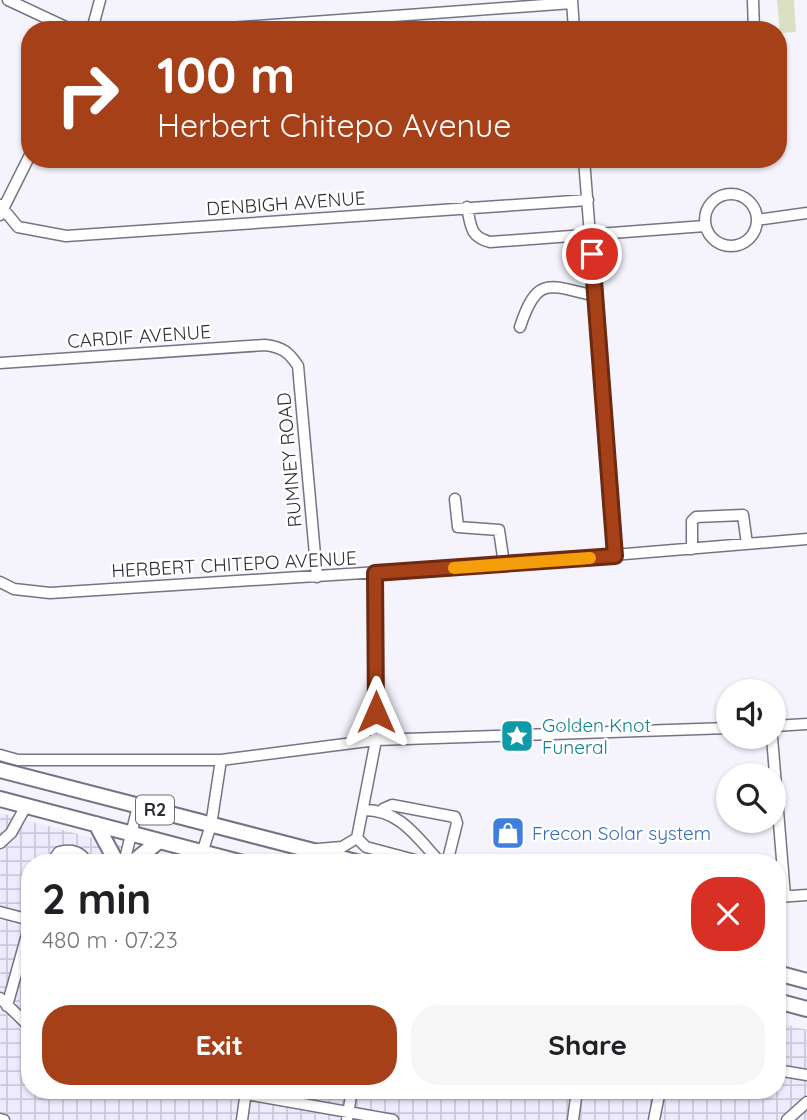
<!DOCTYPE html>
<html lang="en">
<head>
<meta charset="utf-8">
<style>
	:root { --surface:#fff; --page:#f6f6f6; --text:#202124; --muted:#757577; --accent:#a64019 }
	body { margin:0; font-family:Quicksand,sans-serif; background:var(--page); color:var(--text); height:100vh; display:flex; flex-direction:column; font-size:26px; white-space:nowrap }
	* { box-sizing:border-box; margin:0 }
	p { font-size:23px; color:var(--muted) }
	.icon { flex:none; width:38px; height:38px; fill:none; stroke:currentColor; stroke-width:2; stroke-linecap:round; stroke-linejoin:round }
	.map { position:relative; flex:1; overflow:hidden }
	.side { position:absolute; left:21px; top:854px; width:765px; height:245px; display:flex; flex-direction:column; background:var(--surface); border-radius:28px; box-shadow:0 2px 5px #0004 }
	.side>* { flex:none }
	.banner { position:absolute; left:21px; top:21px; width:766px; height:147px; border-radius:28px; box-shadow:0 2px 5px #0004; background:#a64019; color:#fff; overflow:hidden }
	.buttons { position:absolute; left:716px; top:679px; display:grid; gap:14px }
	.buttons a { display:grid; place-items:center; width:70px; height:70px; border-radius:50%; background:var(--surface); box-shadow:0 2px 5px #0004; font-size:35px }
	.pin { position:absolute; display:grid; place-items:center; width:60px; height:60px; color:#fff; margin:-30px; border:4px solid #fff; border-radius:50%; box-shadow:0 2px 7px #0007 }
	.me { position:absolute; width:77px; margin:-38px; rotate:0deg; stroke-linejoin:round; filter:drop-shadow(0 0 5px #0008) }
	.turn { display:flex; align-items:center; gap:24px; height:147px; padding:0 21px; font-size:32px }
	.turn .icon { width:91px; height:91px; stroke-width:2.5 }
	.turn b { display:block; font-size:49px; line-height:60px }
	.round { display:grid; place-items:center; flex:none; width:74px; height:74px; border-radius:28px; background:var(--page) }
	.overview { display:flex; align-items:center; justify-content:space-between; height:119px; padding:0 21px }
	h1 { font-size:42px; font-weight:700; line-height:52px }
	.cta { display:flex; gap:14px; margin-top:auto; padding:14px 21px }
	.cta a { flex:1; height:80px; border-radius:28px; background:var(--accent); color:#fff; font-size:28px; font-weight:700; line-height:80px; text-align:center }
	.cta a+a { background:var(--page); color:var(--text) }
	.map>svg:first-child { display:block }
	.industrial { fill:url(#industrial-grid) }
	.pitch { fill:#dae1c3 }
	.lines { fill:none; stroke-linecap:round; stroke-linejoin:round }
	.minor-casing { stroke:#767386; stroke-width:13 }
	.highway-casing { stroke:#767386; stroke-width:18 }
	.minor { stroke:#fff; stroke-width:10 }
	.highway { stroke:#fff; stroke-width:14 }
	.route-casing { stroke:#6c2a10; stroke-width:18 }
	.route { stroke:#a64019; stroke-width:12 }
	.slow { stroke:#f59e0b; stroke-width:12 }
	.labels { text-anchor:middle; stroke-width:5; stroke-linejoin:round; paint-order:stroke }
	.shield { fill:#fff; stroke:#6d6b72; stroke-width:2 }
	.shield-label { font-size:18px; font-weight:bold; fill:#2e2c35 }
	.street-label { font-size:19px; fill:#2e2c35; stroke:#fff }
	.culture-label { font-size:19px; fill:#0d838f; stroke:#fff; text-anchor:start }
	.shop-label { font-size:19px; fill:#366cbe; stroke:#fff; text-anchor:start }
</style>
</head>
<body>
<div class="map">
<svg width="807" height="1120" viewBox="0 0 807 1120">
	<defs>
		<pattern id="industrial-grid" width="8" height="8" patternUnits="userSpaceOnUse" patternTransform="scale(1.75)"><rect width="8" height="8" fill="#edebfd"/><path d="M0 4h8M4 0v8" fill="none" stroke="#cccad9"/></pattern>
	</defs>
	<rect width="100%" height="100%" fill="#f5f4fd"/>
	<path class="industrial" d="M0,813L185,863H30V1090H777V1022L807,1030V1120H0Z"/>
	<path class="pitch" d="M777,0H794L796,32L780,33Z"/>
	<g class="lines">
		<defs>
			<path id="minor" d="M8,0L72,30
				M572,0L574,30
				M753,0L754,30
				M92,30L100,0
				M201,30L572,3
				M584,159L615,556
				M705 220a26 26 0 1 1 52 0a26 26 0 1 1-52 0Z
				M0,205L18,227L66,236L588,200
				M467,207C471,226 470,237 490,242L705,226
				M0,215L30,155
				M757,220L807,213
				M520,327C537,275 549,285 595,296
				M0,363L265,345C282,347 289,352 298,366L317,577
				M455,499L458,527L499,530L504,564
				M692,549V521L696,517L743,515L747,544
				M375,573L376,740L357,838L366,847L426,863
				M0,582L14,589L50,593L504,564L807,539
				M774,726L807,724
				M772,737L785,896
				M0,755L18,760H221L376,740L728,728
				M383,809L392,805L455,817L457,823L447,863
				M363,810C400,809 417,838 441,863
				M0,843L11,833L26,806
				M318,849L342,847L357,838
				M202,853L211,825L221,760
				M51,863L59,852C71,849 82,851 87,863
				M124,863L138,806
				M777,897L807,895
				M0,912L30,920
				M0,998L30,1027
				M7,1006L30,924
				M777,1070L807,1075
				M246,1094L393,1120
				M0,1119L4,1120
				M242,1120L246,1091
				M347,1120L352,1090
				M573,1120L577,1090
				M654,1120L660,1090
				M787,1120L807,1102"/>
			<path id="highway" d="M0,770L360,863
				M0,799L243,863
				M96,824L117,863
				M132,863L159,841
				M777,973L807,981
				M777,1001L807,1009"/>
		</defs>
		<use href="#minor" class="minor-casing"/>
		<use href="#highway" class="highway-casing"/>
		<use href="#minor" class="minor"/>
		<use href="#highway" class="highway"/>
	</g>
	<g class="lines">
		<defs>
			<path id="route" d="M376,712L375,573L615,556L592,254"/>
		</defs>
		<use href="#route" class="route-casing"/>
		<use href="#route" class="route"/>
		<path class="slow" d="M454,568L590,558"/>
	</g>
	<defs>
		<symbol id="sight-square" viewBox="-11 -11 22 22"><rect x="-9" y="-9" width="18" height="18" rx="4" fill="#0f9aa8" stroke="#fff"/><path d="M0-6L1.8-2.2L6-1.7L2.9 1.2L3.7 5.4L0 3.3L-3.7 5.4L-2.9 1.2L-6-1.7L-1.8-2.2Z" fill="#fff"/></symbol>
		<symbol id="shop-square" viewBox="-11 -11 22 22"><rect x="-9" y="-9" width="18" height="18" rx="4" fill="#3f7fe0" stroke="#fff"/><path d="M-5-2.5h2.3a2.7 3.5 0 0 1 5.4 0H5L5.5 6h-11ZM-1.5-2.5h3a1.5 2.3 0 0 0-3 0Z" fill="#fff"/></symbol>
	</defs>
	<g fill-rule="evenodd">
		<use href="#sight-square" x="498" y="717" width="38" height="38"/>
		<use href="#shop-square" x="489" y="814" width="38" height="38"/>
	</g>
	<g class="labels">
		<rect class="shield" x="136" y="795.5" width="38" height="29" rx="5"/>
		<g class="shield-label">
			<text x="155" y="816">R2</text>
		</g>
		<g class="street-label">
			<text transform="translate(286 203) rotate(-4)" y="7">DENBIGH AVENUE</text>
			<text transform="translate(139 336) rotate(-4)" y="7">CARDIF AVENUE</text>
			<text transform="translate(289 460) rotate(-95)" y="7">RUMNEY ROAD</text>
			<text transform="translate(234 564) rotate(-3)" y="7">HERBERT CHITEPO AVENUE</text>
		</g>
		<g class="culture-label">
			<text x="542" y="732">Golden Knot<tspan x="542" dy="22">Funeral</tspan></text>
		</g>
		<g class="shop-label">
			<text x="532" y="840">Frecon Solar system</text>
		</g>
	</g>
</svg>
<div class="buttons">
<a><svg class="icon" aria-label="sound" viewBox="0 0 24 24"><path d="M4 9h4l5-4v14l-5-4H4zM17 9q2 3 0 6"/></svg></a>
<a><svg class="icon" aria-label="search" viewBox="0 0 24 24"><circle cx="10" cy="10" r="6"/><path d="M15 15l6 6"/></svg></a>
</div>
<div class="pin" style="left:592px;top:254px;background:#d93025"><svg class="icon" aria-label="arrive" viewBox="0 0 24 24"><path d="M6 21V4h12l-3 4 3 4H6"/></svg></div>
<svg class="me" style="left:376px;top:712px" viewBox="-20 -20 40 40"><path d="M0-17L14 15 0 8-14 15z" fill="#a64019" stroke="#fff" stroke-width="4"/></svg>
<div class="banner">
<div class="turn"><svg class="icon" aria-label="right" viewBox="0 0 24 24"><path d="M7 20v-9h11M14 6l5 5-5 5"/></svg><div><b>100 m</b>Herbert Chitepo Avenue</div></div>
</div>
<section class="side">
<div class="overview"><div><h1>2 min</h1><p>480 m · 07:23</p></div><a class="round" style="background:#d93025;color:#fff"><svg class="icon" aria-label="close" viewBox="0 0 24 24"><path d="M6 6l12 12M18 6L6 18"/></svg></a></div>
<div class="cta"><a>Exit</a><a>Share</a></div>
</section>
</div>
</body>
</html>
